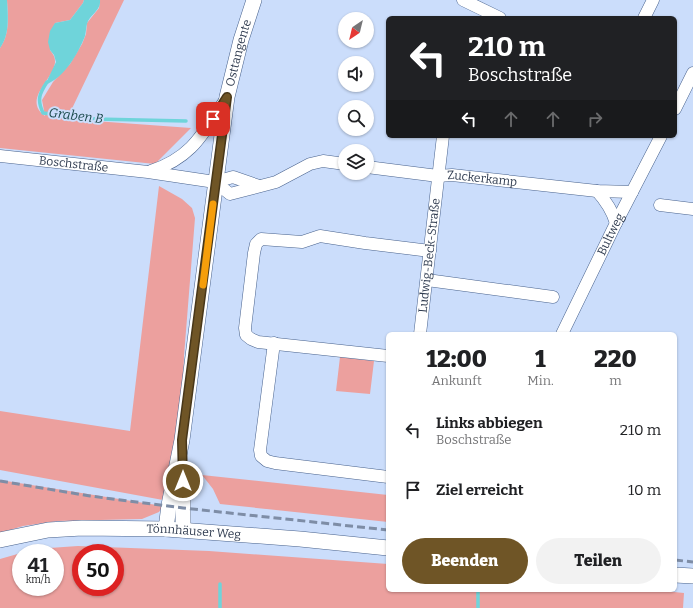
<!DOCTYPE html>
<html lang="de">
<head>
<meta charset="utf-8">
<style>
	:root { --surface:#fff; --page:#f2f2f2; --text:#202124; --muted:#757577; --accent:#6f5526 }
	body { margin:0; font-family:Bitter,serif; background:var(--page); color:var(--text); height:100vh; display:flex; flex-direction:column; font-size:15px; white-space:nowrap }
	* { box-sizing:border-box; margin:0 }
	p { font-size:13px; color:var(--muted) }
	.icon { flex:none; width:22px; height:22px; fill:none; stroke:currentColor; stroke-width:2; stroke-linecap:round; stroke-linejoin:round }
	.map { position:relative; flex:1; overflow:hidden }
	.details { position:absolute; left:386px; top:332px; width:291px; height:260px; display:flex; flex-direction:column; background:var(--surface); border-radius:6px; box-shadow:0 1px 3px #0004 }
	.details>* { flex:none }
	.guide { position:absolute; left:386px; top:16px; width:291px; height:122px; border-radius:6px; box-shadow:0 1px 3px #0004; background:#202124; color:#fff; overflow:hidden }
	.needle { width:26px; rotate:215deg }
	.buttons { position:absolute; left:338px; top:12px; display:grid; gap:8px }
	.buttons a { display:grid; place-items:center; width:36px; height:36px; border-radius:50%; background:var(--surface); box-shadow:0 1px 3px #0004; font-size:20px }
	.speed { position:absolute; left:12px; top:544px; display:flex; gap:8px; font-size:20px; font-weight:700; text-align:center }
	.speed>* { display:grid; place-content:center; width:52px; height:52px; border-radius:50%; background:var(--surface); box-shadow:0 1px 3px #0004; line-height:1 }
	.speed small { font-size:10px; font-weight:400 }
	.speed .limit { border:6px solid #d22; background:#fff; color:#111 }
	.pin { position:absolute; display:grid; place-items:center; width:34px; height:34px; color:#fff; margin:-17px; border-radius:8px; box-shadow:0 2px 6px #0006 }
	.me { position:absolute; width:44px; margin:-22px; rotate:0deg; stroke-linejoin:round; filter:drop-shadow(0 0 3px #0008) }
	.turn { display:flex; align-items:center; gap:14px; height:84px; padding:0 16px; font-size:18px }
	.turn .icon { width:52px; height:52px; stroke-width:2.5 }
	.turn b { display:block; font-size:28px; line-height:34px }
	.lanes { display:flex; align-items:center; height:38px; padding:0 16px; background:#0003; justify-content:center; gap:20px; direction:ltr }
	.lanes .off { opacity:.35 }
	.eta { display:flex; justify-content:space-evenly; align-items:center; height:68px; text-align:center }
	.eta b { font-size:24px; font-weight:800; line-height:28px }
	.primary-button { display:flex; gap:8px; margin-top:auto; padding:8px 16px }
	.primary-button a { flex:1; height:46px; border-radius:24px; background:var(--accent); color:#fff; font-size:16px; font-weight:800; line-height:46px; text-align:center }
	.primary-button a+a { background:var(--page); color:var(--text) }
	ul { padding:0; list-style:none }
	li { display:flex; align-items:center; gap:12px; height:60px; padding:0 16px }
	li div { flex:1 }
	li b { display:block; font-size:15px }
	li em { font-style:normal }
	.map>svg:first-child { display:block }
	.green { fill:#eca09e; fill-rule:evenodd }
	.water { fill:#6fd4da }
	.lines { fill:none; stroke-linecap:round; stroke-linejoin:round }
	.stream { stroke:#6fd4da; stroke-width:3.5 }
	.minor-casing { stroke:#48628d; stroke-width:13 }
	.major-casing { stroke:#48628d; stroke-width:16 }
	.minor { stroke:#fff; stroke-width:12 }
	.major { stroke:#fff; stroke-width:15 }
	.rail { stroke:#7e8da6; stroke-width:3; stroke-dasharray:8 4; stroke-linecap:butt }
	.route-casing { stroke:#483719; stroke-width:10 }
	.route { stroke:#6f5526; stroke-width:7 }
	.slow { stroke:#f59e0b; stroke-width:7 }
	.labels { text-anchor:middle; stroke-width:4; stroke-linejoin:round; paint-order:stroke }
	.street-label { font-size:12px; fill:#313d51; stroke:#cbddfb }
	.water-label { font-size:13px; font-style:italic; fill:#1a494b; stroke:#cbddfb }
</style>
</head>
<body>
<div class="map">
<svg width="693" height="608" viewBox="0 0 693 608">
	<rect width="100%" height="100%" fill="#cbddfb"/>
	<path class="green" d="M7,0H84L83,3L70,20L55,23L50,50C52,53 55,56 55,61C56,78 21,99 45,116L42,100L53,82L70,64L82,44L86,34L87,23L99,8L100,0H124L67,119L191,128L155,164L0,148V48C10,34 8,16 7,0Z
		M159,186L182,199L192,208L195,218L184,356L183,383L171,465L163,500L0,470V411L130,431Z
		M340,357L374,361L370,394L336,391Z
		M202,475L388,495V522L220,504L213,489Z
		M0,480L163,506L159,512L142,519L58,521L23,526L0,533Z
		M78,546L209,551L388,564V590H655L684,593L683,608H0V559L35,549ZM21,553H55V587H21ZM81,553H115V587H81Z"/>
	<path class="water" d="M0,0H7C8,16 10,35 0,48Z
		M84,0H100C101,11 90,14 87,24C86,27 86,32 85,36C78,54 64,78 45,85L56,62L54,55L50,50L48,42L50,31L55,23L70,20L83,3Z"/>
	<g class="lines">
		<path class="stream" d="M47,82C39,94 37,100 43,113L95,119L186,121
			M220,584V608
			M478,590V608"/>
		<defs>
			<g id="minor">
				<path d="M463,0L500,18"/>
				<path d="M644,18L653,0"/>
				<path d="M675,109L693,73"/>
				<path id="s1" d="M0,156L148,172L215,182L233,177L259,186"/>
				<path id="s2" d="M367,167L438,176L452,175L597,191L632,192"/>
				<path d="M151,171C193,157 203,133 226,99"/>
				<path d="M215,182L230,194L276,182L310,164L323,161L345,164"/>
				<path d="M597,191C606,201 612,210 616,223"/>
				<path d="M660,205L693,209"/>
				<path d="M427,280L553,297"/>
				<path id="s3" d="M420,334L443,136"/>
				<path id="s4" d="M562,334L616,223L661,136"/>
				<path d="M274,343L260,450L261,456L267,461L275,463L388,477"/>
				<path d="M388,356L258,342L251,339L246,335L245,328L254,253L256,244L261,239L302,242L320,236L365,243L430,251"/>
			</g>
			<g id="major">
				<path d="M183,471V530"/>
				<path id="s5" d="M166,529L169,505L182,440L227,97L241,40L254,0"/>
				<path id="s6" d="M0,540L48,530L82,528L166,529L300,539L388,548"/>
				<path d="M675,575L693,576"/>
			</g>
		</defs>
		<use href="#minor" class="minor-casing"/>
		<use href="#major" class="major-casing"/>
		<use href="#minor" class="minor"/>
		<use href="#major" class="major"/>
		<path class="rail" d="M0,481L90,496L183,508L388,530
			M675,560L693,562"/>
	</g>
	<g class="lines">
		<defs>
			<path id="route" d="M183,481L182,440L227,97L213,119"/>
		</defs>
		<use href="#route" class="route-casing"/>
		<use href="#route" class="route"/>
		<path class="slow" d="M203,285L213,204"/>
	</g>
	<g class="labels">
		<g class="street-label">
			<text dy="4" stroke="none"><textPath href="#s5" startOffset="482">Osttangente</textPath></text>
			<text dy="4" stroke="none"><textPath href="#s1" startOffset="74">Boschstraße</textPath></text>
			<text dy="4" stroke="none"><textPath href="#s2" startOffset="116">Zuckerkamp</textPath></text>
			<text dy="4" stroke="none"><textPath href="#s4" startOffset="111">Bultweg</textPath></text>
			<text dy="4" stroke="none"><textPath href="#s3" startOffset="79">Ludwig-Beck-Straße</textPath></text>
			<text dy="4" stroke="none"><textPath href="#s6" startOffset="195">Tönnhäuser Weg</textPath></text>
		</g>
		<g class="water-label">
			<text transform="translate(76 115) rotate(7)" y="5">Graben B</text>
		</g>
	</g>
</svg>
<div class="buttons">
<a><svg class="needle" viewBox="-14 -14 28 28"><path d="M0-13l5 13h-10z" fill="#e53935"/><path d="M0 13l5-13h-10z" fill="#757577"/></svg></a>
<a><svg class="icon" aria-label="sound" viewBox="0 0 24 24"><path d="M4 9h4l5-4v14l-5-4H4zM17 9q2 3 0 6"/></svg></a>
<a><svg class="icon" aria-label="search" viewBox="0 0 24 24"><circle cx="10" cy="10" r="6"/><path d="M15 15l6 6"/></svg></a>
<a><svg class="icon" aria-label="layers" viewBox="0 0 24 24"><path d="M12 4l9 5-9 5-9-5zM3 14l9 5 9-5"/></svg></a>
</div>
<div class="speed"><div>41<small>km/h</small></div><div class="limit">50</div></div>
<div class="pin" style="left:213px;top:119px;background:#d93025"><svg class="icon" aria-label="arrive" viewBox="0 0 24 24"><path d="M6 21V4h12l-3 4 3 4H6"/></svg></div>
<svg class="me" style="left:183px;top:481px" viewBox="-20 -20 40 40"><circle r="17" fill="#6f5526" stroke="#fff" stroke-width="3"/><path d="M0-11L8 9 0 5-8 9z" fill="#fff"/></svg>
<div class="guide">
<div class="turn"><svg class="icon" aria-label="left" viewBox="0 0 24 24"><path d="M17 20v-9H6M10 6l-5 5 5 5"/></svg><div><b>210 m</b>Boschstraße</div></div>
<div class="lanes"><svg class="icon" aria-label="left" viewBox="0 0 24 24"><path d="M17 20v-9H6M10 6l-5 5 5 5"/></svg><svg class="icon off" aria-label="ahead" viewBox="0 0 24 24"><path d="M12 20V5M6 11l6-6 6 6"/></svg><svg class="icon off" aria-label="ahead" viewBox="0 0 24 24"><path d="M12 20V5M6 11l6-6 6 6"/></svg><svg class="icon off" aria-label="right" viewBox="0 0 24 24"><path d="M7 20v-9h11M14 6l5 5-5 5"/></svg></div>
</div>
<section class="details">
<div class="eta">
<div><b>12:00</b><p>Ankunft</p></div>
<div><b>1</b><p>Min.</p></div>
<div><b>220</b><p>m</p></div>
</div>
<ul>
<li><svg class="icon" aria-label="left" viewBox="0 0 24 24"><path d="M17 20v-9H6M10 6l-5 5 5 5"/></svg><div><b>Links abbiegen</b><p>Boschstraße</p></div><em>210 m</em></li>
<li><svg class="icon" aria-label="arrive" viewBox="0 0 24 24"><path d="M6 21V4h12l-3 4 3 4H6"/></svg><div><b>Ziel erreicht</b></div><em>10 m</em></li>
</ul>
<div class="primary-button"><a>Beenden</a><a>Teilen</a></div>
</section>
</div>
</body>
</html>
